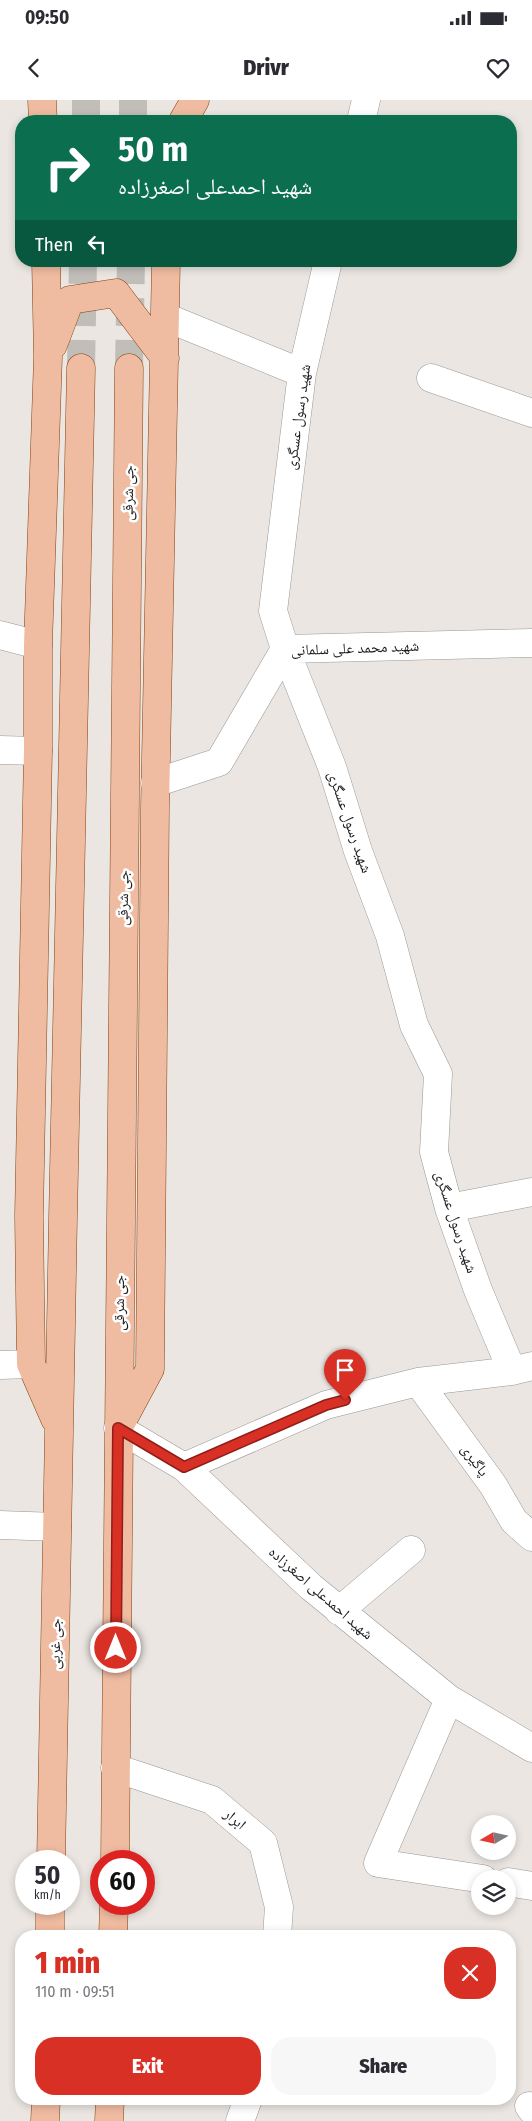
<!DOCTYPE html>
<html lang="en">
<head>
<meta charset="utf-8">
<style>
	:root { --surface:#fff; --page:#f7f7f7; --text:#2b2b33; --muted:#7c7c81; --accent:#d93025 }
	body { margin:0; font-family:"Fira Sans Condensed","Noto Naskh Arabic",sans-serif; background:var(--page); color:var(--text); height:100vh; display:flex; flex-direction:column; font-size:19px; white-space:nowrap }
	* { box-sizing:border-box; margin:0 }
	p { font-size:16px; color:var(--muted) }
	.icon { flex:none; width:28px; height:28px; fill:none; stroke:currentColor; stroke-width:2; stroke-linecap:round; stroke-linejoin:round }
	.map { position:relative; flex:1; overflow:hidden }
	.side { position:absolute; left:15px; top:1830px; width:501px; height:175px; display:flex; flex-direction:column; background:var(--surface); border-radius:20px; box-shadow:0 2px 8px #0003 }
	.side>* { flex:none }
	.banner { position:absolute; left:15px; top:15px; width:502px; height:152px; border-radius:20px; box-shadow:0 2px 8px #0003; background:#0b6e4f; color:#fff; overflow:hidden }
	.needle { width:32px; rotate:261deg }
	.tools { position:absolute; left:471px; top:1715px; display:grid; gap:10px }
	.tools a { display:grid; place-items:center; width:45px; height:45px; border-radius:50%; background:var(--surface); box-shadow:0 2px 8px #0003; font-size:25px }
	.speed { position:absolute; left:15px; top:1750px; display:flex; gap:10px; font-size:25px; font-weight:700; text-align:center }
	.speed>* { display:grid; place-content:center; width:65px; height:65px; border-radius:50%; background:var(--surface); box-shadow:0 2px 8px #0003; line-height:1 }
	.speed small { font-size:12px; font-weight:400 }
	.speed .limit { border:8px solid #d22; background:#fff; color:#111 }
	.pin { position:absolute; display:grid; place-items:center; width:42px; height:42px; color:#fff; margin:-51px -21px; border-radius:50% 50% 50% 0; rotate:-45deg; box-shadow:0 0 5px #0007 }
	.pin .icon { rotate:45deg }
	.me { position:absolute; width:55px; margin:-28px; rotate:0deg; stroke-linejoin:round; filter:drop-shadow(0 0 4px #0008) }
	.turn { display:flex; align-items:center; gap:18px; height:105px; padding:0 20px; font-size:22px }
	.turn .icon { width:65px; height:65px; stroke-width:2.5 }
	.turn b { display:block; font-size:35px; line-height:42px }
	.then { display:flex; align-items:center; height:48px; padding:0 20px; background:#0003; gap:10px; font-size:19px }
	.round { display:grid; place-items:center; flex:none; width:52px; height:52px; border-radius:20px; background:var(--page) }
	.overview { display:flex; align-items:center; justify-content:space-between; height:85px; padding:0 20px }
	h1 { font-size:30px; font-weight:800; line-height:38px; color:var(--accent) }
	.primary-button { display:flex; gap:10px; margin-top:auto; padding:10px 20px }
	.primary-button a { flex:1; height:58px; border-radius:20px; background:var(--accent); color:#fff; font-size:20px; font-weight:800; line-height:58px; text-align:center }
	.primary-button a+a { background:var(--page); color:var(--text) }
	.status { display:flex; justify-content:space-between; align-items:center; height:35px; padding:0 25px; background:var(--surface); direction:ltr }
	.status svg { height:14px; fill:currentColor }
	header { display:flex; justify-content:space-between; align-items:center; height:65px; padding:0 20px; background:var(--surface); font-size:22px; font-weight:800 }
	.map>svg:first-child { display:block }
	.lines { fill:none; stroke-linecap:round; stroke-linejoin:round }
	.primary-tunnel { stroke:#c1bdb9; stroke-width:28; stroke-dasharray:28 14; stroke-linecap:butt }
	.minor-casing { stroke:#989898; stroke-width:29 }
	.primary-casing { stroke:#824210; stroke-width:29 }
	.minor { stroke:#fff; stroke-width:28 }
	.primary { stroke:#f0bca1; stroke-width:28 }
	.route-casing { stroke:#8d1f18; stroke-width:12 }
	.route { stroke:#d93025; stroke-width:9 }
	.labels { text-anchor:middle; stroke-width:5; stroke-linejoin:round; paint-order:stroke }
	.street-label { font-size:15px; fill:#1b1b1b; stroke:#fff }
</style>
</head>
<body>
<div class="status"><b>09:50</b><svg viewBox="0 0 49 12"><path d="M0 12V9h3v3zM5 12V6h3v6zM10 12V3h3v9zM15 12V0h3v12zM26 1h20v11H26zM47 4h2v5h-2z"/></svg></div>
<header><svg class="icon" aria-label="back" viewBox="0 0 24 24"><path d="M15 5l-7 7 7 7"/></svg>Drivr<svg class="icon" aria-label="heart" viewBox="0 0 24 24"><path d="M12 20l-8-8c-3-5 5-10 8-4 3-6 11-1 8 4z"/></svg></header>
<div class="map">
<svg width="532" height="2021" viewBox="0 0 532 2021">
	<rect width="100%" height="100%" fill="#ebe6e1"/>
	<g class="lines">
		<path class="primary-tunnel" d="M86,21V0
			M133,21V0
			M81,268L83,161
			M129,268L131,161"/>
		<defs>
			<path id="minor" d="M361,21L366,0
				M328,161L302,273L273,511L285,549L332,667L358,751L390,836L414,925L438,974L434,1052L449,1108L478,1190L512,1271
				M165,217L302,273
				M431,278L532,313
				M0,535L38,545
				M0,650L38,651
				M155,683L219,662L285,549L532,543
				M449,1108L532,1092
				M0,1265L31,1264
				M418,1282L493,1385L514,1421L532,1437
				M118,1328L184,1367L311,1487L449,1599L532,1648
				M184,1367L326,1305L418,1282L512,1271L532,1266
				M0,1425L57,1427
				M339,1511L411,1450
				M449,1599L378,1763L483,1779
				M115,1668L212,1700L263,1743L279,1807L277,1836
				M508,1782L532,1786
				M529,2006L532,2010
				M240,2021L248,1999"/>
			<path id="primary" d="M42,0L43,21
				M183,21L195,0
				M46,161L48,257L38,545V651L29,1116L31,1264L55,1319
				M53,245L70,200L116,193L165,258
				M120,1325L150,1269L155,707L166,161
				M51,1761L63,1118L81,268
				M115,1761L129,268
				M50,1836V1804
				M113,1836L114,1804
				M45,2021L46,1999
				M109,2021L110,1999"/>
		</defs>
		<use href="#minor" class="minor-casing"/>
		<use href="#primary" class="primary-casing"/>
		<use href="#minor" class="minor"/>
		<use href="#primary" class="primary"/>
	</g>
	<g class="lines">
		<defs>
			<path id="route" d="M116,1548L118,1328L184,1367L326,1305L345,1300"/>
		</defs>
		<use href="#route" class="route-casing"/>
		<use href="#route" class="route"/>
	</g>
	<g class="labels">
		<g class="street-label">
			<text transform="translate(298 317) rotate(-82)" y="5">شهید رسول عسگری</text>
			<text transform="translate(128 393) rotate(-89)" y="5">جی شرقی</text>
			<text transform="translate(355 548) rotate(-2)" y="5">شهید محمد علی سلمانی</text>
			<text transform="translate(350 722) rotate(71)" y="5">شهید رسول عسگری</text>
			<text transform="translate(123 798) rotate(-89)" y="5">جی شرقی</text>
			<text transform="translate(456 1122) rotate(72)" y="5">شهید رسول عسگری</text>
			<text transform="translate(119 1203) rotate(-90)" y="5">جی شرقی</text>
			<text transform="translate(475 1360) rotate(54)" y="5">پاگیری</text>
			<text transform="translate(321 1493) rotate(41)" y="5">شهید احمدعلی اصغرزاده</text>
			<text transform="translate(55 1544) rotate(-89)" y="5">جی غربی</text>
			<text transform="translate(235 1719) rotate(40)" y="5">ابرار</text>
		</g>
	</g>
</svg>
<div class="tools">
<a><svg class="needle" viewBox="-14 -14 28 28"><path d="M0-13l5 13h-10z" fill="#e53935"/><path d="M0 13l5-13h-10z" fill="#7c7c81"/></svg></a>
<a><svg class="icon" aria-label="layers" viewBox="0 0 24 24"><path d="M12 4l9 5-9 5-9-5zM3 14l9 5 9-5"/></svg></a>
</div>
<div class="speed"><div>50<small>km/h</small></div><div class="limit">60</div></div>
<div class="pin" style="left:345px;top:1300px;background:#d93025"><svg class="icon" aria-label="arrive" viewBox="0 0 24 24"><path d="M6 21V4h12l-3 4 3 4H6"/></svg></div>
<svg class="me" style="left:116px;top:1548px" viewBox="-20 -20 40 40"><circle r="17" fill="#d93025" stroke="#fff" stroke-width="3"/><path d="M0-11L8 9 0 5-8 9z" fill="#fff"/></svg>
<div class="banner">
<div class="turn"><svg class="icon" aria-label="right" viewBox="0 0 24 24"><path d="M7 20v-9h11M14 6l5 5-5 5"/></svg><div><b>50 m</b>شهید احمدعلی اصغرزاده</div></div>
<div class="then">Then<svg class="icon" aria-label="left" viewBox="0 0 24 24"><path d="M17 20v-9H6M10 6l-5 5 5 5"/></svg></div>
</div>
<section class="side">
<div class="overview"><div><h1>1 min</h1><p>110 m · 09:51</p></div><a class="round" style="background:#d93025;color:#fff"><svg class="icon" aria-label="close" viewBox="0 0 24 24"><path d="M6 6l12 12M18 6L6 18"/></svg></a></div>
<div class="primary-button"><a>Exit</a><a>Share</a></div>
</section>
</div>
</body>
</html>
